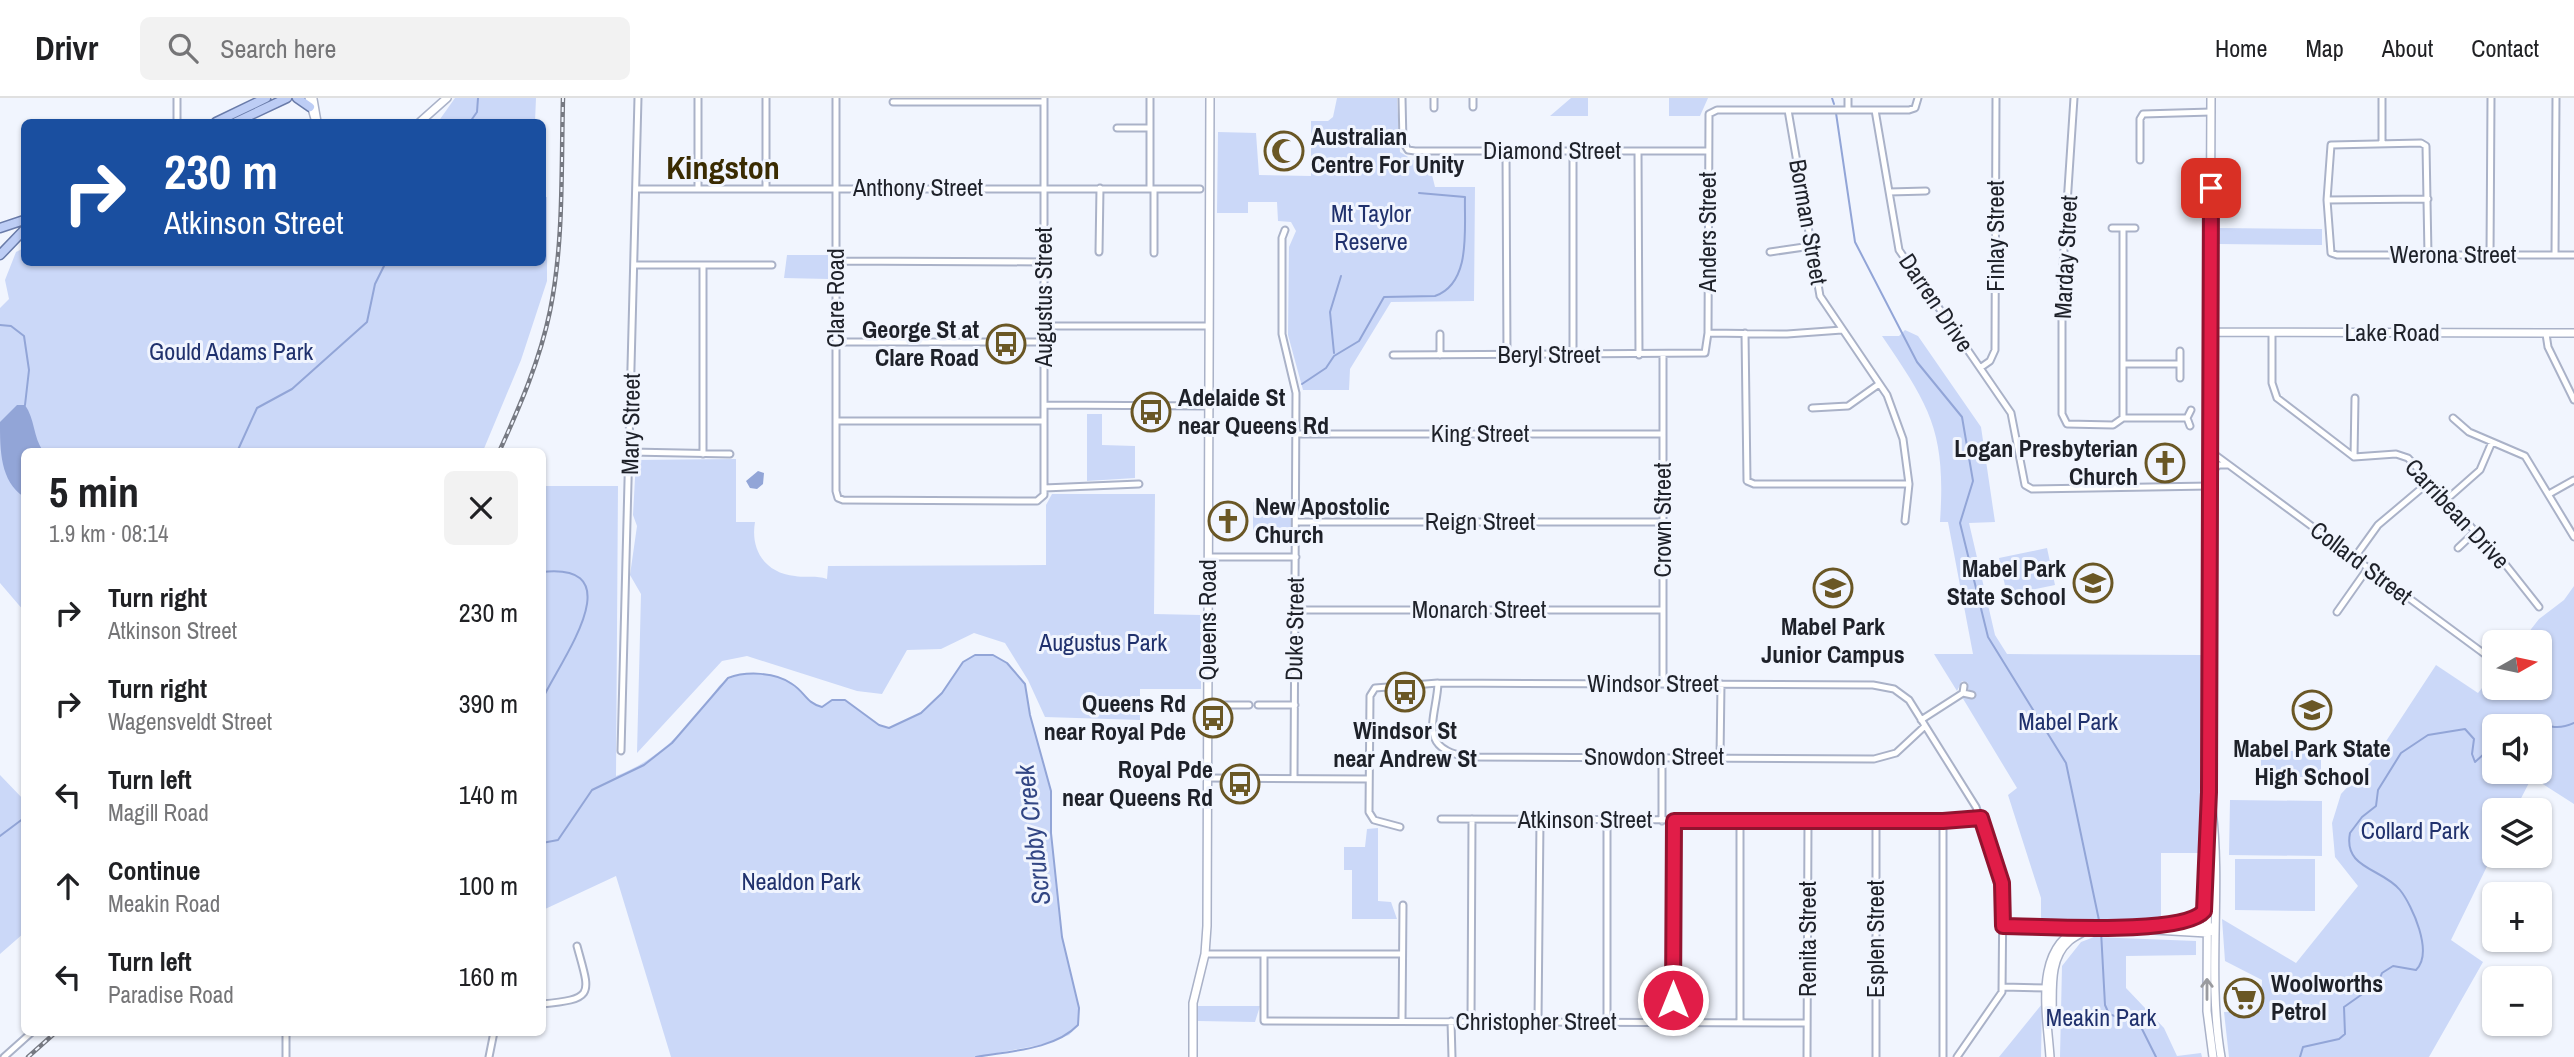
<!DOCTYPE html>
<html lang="en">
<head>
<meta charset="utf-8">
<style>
	:root { --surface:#fff; --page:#f2f2f2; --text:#202124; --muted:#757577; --line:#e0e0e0 }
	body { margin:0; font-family:"Archivo Narrow",sans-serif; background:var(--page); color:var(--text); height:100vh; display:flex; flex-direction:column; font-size:26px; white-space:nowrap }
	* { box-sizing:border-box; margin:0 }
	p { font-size:23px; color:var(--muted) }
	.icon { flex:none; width:38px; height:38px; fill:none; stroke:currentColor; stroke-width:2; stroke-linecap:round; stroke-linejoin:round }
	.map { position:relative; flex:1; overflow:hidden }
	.panel { position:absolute; left:21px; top:350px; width:525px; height:588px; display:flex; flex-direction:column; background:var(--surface); border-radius:10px; box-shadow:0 2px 5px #0004 }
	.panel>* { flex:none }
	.hud { position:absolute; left:21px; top:21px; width:525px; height:147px; border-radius:10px; box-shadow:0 2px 5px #0004; background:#1a4fa0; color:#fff; overflow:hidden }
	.needle { width:46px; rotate:81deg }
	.tools { position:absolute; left:2482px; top:532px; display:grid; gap:14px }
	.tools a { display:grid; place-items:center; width:70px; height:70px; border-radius:10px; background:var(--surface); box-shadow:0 2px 5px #0004; font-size:35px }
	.pin { position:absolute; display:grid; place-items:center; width:60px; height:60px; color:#fff; margin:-30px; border-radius:14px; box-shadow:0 4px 10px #0006 }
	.me { position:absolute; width:77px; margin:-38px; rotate:0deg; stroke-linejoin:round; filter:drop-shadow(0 0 5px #0008) }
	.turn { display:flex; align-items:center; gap:24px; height:147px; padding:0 28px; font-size:32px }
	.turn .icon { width:91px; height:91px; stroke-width:2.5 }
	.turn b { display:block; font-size:49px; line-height:60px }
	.round { display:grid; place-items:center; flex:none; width:74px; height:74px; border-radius:10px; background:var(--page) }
	.overview { display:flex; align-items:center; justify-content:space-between; height:119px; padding:0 28px }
	h1 { font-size:42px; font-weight:700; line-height:52px }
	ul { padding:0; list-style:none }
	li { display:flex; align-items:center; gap:21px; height:91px; padding:0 28px }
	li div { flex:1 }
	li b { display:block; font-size:26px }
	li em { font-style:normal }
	header { display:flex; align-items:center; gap:42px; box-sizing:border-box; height:98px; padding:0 35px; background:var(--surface); border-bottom:2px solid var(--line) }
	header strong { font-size:33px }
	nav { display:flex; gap:38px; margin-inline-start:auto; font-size:24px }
	.search { width:490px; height:63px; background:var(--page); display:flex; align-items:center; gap:18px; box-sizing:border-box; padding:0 24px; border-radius:10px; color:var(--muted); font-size:26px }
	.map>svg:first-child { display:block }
	.green { fill:#cbd8f8; fill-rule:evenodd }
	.water { fill:#92a5d7 }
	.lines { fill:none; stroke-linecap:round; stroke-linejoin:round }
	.stream { stroke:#92a5d7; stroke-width:2 }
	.street-casing { stroke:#aab2c8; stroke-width:9 }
	.secondary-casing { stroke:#aab2c8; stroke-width:10 }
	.primary-casing { stroke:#697ba9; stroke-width:11 }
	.street { stroke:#fff; stroke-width:5 }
	.secondary { stroke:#fff; stroke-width:7 }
	.primary { stroke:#bdcdf5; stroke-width:8 }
	.rail-casing { stroke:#767982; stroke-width:4.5 }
	.rail { stroke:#f1f5fe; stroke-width:2; stroke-dasharray:5; stroke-linecap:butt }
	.oneway { stroke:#9a9b9f }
	.route-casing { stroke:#92132f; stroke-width:18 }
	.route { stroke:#e11d48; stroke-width:12 }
	.labels { text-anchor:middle; stroke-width:6; stroke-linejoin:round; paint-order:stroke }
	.poi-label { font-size:24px; font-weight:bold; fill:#1e2129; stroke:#f1f5fe; text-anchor:end }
	.street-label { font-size:24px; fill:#1e2129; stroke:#f1f5fe }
	.park-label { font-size:24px; fill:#20316d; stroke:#f1f5fe }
	.water-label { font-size:26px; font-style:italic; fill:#324684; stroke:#f1f5fe }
	.district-label { font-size:32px; font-weight:bold; fill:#3a2b01; stroke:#f1f5fe }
</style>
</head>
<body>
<header>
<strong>Drivr</strong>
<div class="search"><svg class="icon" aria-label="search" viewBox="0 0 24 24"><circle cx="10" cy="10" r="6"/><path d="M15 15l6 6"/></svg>Search here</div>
<nav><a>Home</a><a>Map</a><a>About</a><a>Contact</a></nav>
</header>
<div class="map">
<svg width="2574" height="959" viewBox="0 0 2574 959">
	<rect width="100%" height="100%" fill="#f1f5fe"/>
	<path class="green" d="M455,0H536L535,24H438Z
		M1337,0H1397L1400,54L1413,62L1428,61L1435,89H1475L1474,203L1391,204L1350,271L1349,292H1303L1288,237L1289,149L1296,133L1291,124L1278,123L1277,104H1248V115H1217L1218,34L1256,35L1259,77L1311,78V23H1328L1333,19Z
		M1571,0H1588V18H1550Z
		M1669,0H1708L1700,18H1669Z
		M543,99H547V183L521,262L483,353L24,354V513L0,485V210L9,201L5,182L16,154L24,150V164H542Z
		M2219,130L2322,131V147L2218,146Z
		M787,157H828V181L784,180Z
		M1905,232L1918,238L1981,329L1995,424L1969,425L1995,537L2007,556L2202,557L2199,755H2161V822L2041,821V800L2008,697L2017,690L1962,599L1972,600L1974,595L1968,591V585L1962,583L1957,593L1934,556H1973L1948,424H1940C1946,334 1931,310 1882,238H1899Z
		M1087,316H1102V347L1135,348V380L1087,383Z
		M736,361V424H755C750,453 766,475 795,478C807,480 816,477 827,481L828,468L1046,467V407L1052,396H1155L1154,516L1201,517V591H1140V622L1045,619L1028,582L1005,545L974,535L941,551L907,552L882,596L857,593L747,558L722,563L637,655L641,496L630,477L637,428L633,417L636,362Z
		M542,388H618L616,678C661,661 691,627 719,588C737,571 771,572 792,585C805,594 806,605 822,609L832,602H845L879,627L889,630L921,615L942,595L963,564L975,557H993L1007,565L1025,586L1030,617L1051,693V735L1062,839L1079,910L1078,927L1069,937L1045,946L976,959H671L616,778L543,812Z
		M1253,404H1291V434H1253Z
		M2047,450L2055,487L2007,497L1999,460Z
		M2574,488V706L2532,679L2515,712H2494V754L2451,842L2483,864L2429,959H2229L2224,914L2261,913L2262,882L2225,863L2222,821L2296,865L2358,788L2335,759L2332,725L2341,696L2377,657L2436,567L2478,595L2494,575V590H2539V544H2521L2539,521L2564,502ZM2494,628H2539V674H2494Z
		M2261,653H2321V679H2261Z
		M0,677L24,702V835L0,856Z
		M2230,702L2322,703V758L2229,757Z
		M1378,730V803L1391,804L1397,821H1352V772H1344V749H1365L1367,731Z
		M2235,761H2315V813L2235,812Z
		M2094,839L2196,843V857L2126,858V890L2164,930L2177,958L2201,955L2202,959H2060L2062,868L2081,844Z
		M2042,906L2041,959H1999Z
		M1198,908H1260L1255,924L1198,923Z"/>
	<path class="water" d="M17,307H25C35,321 33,339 43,353L24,354V399C0,383 0,352 0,324Z
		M758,373L764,375L763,386L757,391L750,390L746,383Z"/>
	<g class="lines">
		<path class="stream" d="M1832,0L1834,6
			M1836,15L1855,144L1917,264L1962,319L1973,383L1960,425L1988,539L2066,665L2100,827
			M470,24L477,14L478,0
			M0,227L11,228L24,238L29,272L25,307
			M1334,255L1330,214L1341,178
			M1302,286L1326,270L1334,258L1359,243L1384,199L1435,198C1472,185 1464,130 1465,99L1419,95
			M237,354L257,310L292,291L367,224L375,186L386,164
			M542,474C636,464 558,566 542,602
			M2524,628C2542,620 2549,636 2574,625
			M0,738L24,720
			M542,745L558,742L592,692L644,667L672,645L728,580C746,573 776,574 792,586C805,594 806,605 822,609L832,602H845L879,627L889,630L921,615L942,595L963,564L975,557H993L1007,565L1025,586L1030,617L1051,693V735L1062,839L1079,910L1078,927C1054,952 1009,953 976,959
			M2101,833L2105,907L2109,916L2140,927L2156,959
			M2300,959L2303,949L2339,941L2345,936L2344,909L2378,885L2382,875L2393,868L2416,872C2434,855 2412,807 2400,792C2382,770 2343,771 2350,735L2362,719L2376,708L2378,692L2401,655L2428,637L2465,631L2474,641L2472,656L2475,664L2494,647"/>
		<defs>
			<path id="street" d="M177,0V24
				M698,0V91
				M836,0V393L838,400L843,402L1037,403L1044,397V0
				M1150,0V91
				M1402,0L1403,44L1408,52L1415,53H1708
				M1434,0V10
				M2074,0L2062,182V316L2067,326L2113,327L2123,320V130
				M2382,0V45
				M893,4H1044
				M1473,9V0
				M1788,12L1820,198L1887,297L1903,341L1909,386L1905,423
				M1848,12V0
				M1875,12L1899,152L2011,315L2025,387L2032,391L2210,388
				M1117,30H1150
				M1506,53L1507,257
				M1638,53L1639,257
				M2140,62V21L2143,16L2211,14
				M637,91H1200
				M766,91V0
				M1889,94L1926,93
				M2327,102L2428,101
				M2112,130H2135
				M1285,132L1282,140V236L1296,295L1294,680
				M1099,154L1100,90
				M1770,154L1811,148
				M1154,155V91
				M2428,157L2426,48L2421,45L2331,47L2327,102L2331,155L2337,157H2574
				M2490,157L2491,0
				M2555,157L2556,0
				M836,163L1044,164
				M635,167H772
				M1044,228H1209
				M1708,235L1787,236L1842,232
				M1745,235L1747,383L1754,386H1909
				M2272,235V285L2277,300L2354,359L2396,356L2408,360L2505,466L2539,509
				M2546,236L2548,249L2574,302
				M836,244H1044
				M1393,257L1705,255L1708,235L1709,16L1717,12H1909L1915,10L1918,0
				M1440,257V236
				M1573,257V53
				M2123,266H2180
				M1980,270L1990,263L1995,252L1996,0
				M2180,280V253
				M1044,307L1209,308
				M1812,310L1848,308L1879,286
				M2123,320H2187
				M2453,320L2469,334L2525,358L2574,439
				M836,323H1044
				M2190,328L2187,320L2191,312
				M1297,336H1663
				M2210,353L2494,563
				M631,354L730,356
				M703,356V167
				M2354,359L2355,300
				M2210,374L2219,367H2228
				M1044,390L1139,386
				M2549,396L2574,382
				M2446,402L2480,372L2492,344
				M1296,424H1663
				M2458,450L2475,434
				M1209,459H1296
				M2355,459L2378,427L2429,384
				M1296,512H1663
				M2337,514L2368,470
				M1438,585C1437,618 1415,651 1468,659L1874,661L1896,655L1925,628
				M1663,586V258
				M1964,588L1963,595L1972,597
				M1208,607H1249
				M1258,607H1295
				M1921,622L1963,595
				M621,653L638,0
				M1720,659L1721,586
				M1662,660V723
				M1208,680L1369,681
				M1441,721L1943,723L1981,720
				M1607,722V924
				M1943,723V959
				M1400,729L1374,722L1369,714L1370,598L1375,590L1438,585L1873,587L1894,591L1909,602L1976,709L2003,790L2002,894L1957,959
				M2003,828H2084
				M1205,856H1402
				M1264,856V923L1807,925
				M2003,889L2049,890
				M542,906C596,901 590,896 577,848
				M1402,923L1403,807
				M1451,923L1452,959
				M1471,924L1472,721
				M1538,924L1540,722
				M1673,924L1674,723
				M1740,924V723
				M4,959L32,934
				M286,959V934
				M489,959L494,934
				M1807,959L1808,722
				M1876,959V723"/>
			<path id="secondary" d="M309,0L316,24
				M2211,0L2207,913L2213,959
				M313,1L317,24
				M420,24L447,0
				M2210,234L2574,235
				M2212,712C2222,793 2207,878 2221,959
				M2182,824L2201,817L2207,810
				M2156,830L2164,827L2211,829
				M2052,918C2053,894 2048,861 2069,843C2076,837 2085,834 2093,828
				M1193,959V905L1205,856L1207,828L1210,0
				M2050,959C2047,914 2032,847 2085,828L2207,835L2215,831"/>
			<path id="primary" d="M297,0L310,9
				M216,24L266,0
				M236,24L287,0
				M0,130L24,122
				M0,157L24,132"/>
		</defs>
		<use href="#street" class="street-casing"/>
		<use href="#secondary" class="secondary-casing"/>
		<use href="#primary" class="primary-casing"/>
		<use href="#street" class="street"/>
		<use href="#secondary" class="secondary"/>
		<use href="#primary" class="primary"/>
		<defs>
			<path id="rail" d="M499,354C520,308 540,262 550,213C564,144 561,71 563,0
				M28,959L56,934"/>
		</defs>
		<use href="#rail" class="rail-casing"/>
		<use href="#rail" class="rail"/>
	</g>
	<defs><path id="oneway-shaft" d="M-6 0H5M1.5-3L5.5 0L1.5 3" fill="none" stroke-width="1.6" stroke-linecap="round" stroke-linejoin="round" transform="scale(1.75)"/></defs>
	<use class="oneway" href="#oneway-shaft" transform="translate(2207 891) rotate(-90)"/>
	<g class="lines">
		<defs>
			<path id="route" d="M1673,902L1674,723H1943L1981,720L2002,785L2003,828C2042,828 2183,838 2204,813L2209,694L2211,90"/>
		</defs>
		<use href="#route" class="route-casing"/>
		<use href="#route" class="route"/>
	</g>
	<defs>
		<symbol id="mosque-ring" viewBox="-11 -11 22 22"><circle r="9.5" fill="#f1f5fe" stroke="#6a5725" stroke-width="1.5"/><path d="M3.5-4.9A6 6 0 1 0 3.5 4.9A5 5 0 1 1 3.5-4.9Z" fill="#6a5725"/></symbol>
		<symbol id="bus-ring" viewBox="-11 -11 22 22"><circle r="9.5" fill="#f1f5fe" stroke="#6a5725" stroke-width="1.5"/><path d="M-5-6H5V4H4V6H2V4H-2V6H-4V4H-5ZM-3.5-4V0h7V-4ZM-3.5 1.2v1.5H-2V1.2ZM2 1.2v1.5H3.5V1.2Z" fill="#6a5725"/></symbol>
		<symbol id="church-ring" viewBox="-11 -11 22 22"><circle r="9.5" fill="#f1f5fe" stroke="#6a5725" stroke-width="1.5"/><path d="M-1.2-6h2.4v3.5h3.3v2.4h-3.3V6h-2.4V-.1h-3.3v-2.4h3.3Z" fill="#6a5725"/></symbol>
		<symbol id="school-ring" viewBox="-11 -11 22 22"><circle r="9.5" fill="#f1f5fe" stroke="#6a5725" stroke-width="1.5"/><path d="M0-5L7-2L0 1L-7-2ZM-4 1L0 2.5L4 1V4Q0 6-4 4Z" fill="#6a5725"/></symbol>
		<symbol id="supermarket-ring" viewBox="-11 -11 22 22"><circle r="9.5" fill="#f1f5fe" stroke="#6a5725" stroke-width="1.5"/><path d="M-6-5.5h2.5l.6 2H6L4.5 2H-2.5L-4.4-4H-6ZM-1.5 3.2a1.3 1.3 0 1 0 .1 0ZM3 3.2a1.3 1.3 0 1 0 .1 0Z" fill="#6a5725"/></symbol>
	</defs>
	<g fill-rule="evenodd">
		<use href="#mosque-ring" x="1262" y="31" width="44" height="44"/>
		<use href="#bus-ring" x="984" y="224" width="44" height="44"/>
		<use href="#bus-ring" x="1129" y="292" width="44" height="44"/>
		<use href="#church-ring" x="2143" y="343" width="44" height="44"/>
		<use href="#church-ring" x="1206" y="401" width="44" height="44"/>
		<use href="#school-ring" x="2071" y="463" width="44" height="44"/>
		<use href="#school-ring" x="1811" y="468" width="44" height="44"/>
		<use href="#bus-ring" x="1383" y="572" width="44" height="44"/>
		<use href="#school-ring" x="2290" y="590" width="44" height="44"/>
		<use href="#bus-ring" x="1191" y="598" width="44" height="44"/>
		<use href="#bus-ring" x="1218" y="664" width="44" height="44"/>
		<use href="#supermarket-ring" x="2222" y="878" width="44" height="44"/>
	</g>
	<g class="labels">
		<g class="poi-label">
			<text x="1311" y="47" text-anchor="start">Australian<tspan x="1311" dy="28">Centre For Unity</tspan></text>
			<text x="979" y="240">George St at<tspan x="979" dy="28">Clare Road</tspan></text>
			<text x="1178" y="308" text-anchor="start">Adelaide St<tspan x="1178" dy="28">near Queens Rd</tspan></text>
			<text x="2138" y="359">Logan Presbyterian<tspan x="2138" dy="28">Church</tspan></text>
			<text x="1255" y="417" text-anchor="start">New Apostolic<tspan x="1255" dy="28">Church</tspan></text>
			<text x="2066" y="479">Mabel Park<tspan x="2066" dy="28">State School</tspan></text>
			<text x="1833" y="537" text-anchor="middle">Mabel Park<tspan x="1833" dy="28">Junior Campus</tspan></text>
			<text x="1186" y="614">Queens Rd<tspan x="1186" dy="28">near Royal Pde</tspan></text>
			<text x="1405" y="641" text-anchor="middle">Windsor St<tspan x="1405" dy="28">near Andrew St</tspan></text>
			<text x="2312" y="659" text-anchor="middle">Mabel Park State<tspan x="2312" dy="28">High School</tspan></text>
			<text x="1213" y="680">Royal Pde<tspan x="1213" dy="28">near Queens Rd</tspan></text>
			<text x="2271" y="894" text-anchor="start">Woolworths<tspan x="2271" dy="28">Petrol</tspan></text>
		</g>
		<g class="street-label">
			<text x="1552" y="61">Diamond Street</text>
			<text x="918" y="98">Anthony Street</text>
			<text transform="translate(1808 124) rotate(80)" y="8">Borman Street</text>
			<text transform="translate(1708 134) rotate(-90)" y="8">Anders Street</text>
			<text transform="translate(1996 138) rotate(-90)" y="8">Finlay Street</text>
			<text x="2453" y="165">Werona Street</text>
			<text transform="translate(2066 159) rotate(-87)" y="8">Marday Street</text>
			<text transform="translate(1044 199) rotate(-90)" y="8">Augustus Street</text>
			<text transform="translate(836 200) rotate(-90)" y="8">Clare Road</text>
			<text transform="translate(1936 205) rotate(56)" y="8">Darren Drive</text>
			<text x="2392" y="243">Lake Road</text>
			<text x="1549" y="265">Beryl Street</text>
			<text transform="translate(631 326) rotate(-89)" y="8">Mary Street</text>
			<text x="1480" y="344">King Street</text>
			<text transform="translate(2457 416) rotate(47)" y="8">Carribean Drive</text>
			<text transform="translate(1663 422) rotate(-90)" y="8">Crown Street</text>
			<text x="1480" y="432">Reign Street</text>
			<text transform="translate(2361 465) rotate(37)" y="8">Collard Street</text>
			<text x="1479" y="520">Monarch Street</text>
			<text transform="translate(1208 522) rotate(-90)" y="8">Queens Road</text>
			<text transform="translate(1295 531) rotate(-89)" y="8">Duke Street</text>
			<text x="1653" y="594">Windsor Street</text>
			<text x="1654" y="667">Snowdon Street</text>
			<text x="1585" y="730">Atkinson Street</text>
			<text transform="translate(1808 841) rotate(-90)" y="8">Renita Street</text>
			<text transform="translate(1876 841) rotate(-90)" y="8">Esplen Street</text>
			<text x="1536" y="932">Christopher Street</text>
		</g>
		<g class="park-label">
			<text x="1371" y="124">Mt Taylor<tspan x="1371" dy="28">Reserve</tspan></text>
			<text x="231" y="262">Gould Adams Park</text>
			<text x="1103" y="553">Augustus Park</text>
			<text x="2068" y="632">Mabel Park</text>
			<text x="2415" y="741">Collard Park</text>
			<text x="801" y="792">Nealdon Park</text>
			<text x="2101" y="928">Meakin Park</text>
		</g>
		<g class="water-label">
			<text transform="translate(1033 737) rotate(-97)" y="9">Scrubby Creek</text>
		</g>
		<g class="district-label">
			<text x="723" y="81">Kingston</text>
		</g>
	</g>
</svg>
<div class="tools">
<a><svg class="needle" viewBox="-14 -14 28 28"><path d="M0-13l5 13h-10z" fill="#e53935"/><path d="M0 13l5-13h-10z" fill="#757577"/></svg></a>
<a><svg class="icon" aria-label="sound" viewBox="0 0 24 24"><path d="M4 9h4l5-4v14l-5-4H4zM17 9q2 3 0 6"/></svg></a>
<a><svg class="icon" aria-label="layers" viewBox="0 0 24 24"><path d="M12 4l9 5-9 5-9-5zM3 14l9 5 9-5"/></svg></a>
<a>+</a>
<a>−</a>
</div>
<div class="pin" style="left:2211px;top:90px;background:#d93025"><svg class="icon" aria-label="arrive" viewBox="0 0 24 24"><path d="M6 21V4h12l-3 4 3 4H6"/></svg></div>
<svg class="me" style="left:1673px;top:902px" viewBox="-20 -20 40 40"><circle r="17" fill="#e11d48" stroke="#fff" stroke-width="3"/><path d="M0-11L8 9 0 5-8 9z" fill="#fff"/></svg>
<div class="hud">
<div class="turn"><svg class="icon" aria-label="right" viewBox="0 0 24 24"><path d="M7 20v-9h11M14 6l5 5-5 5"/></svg><div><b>230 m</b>Atkinson Street</div></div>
</div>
<section class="panel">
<div class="overview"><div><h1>5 min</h1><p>1.9 km · 08:14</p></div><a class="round"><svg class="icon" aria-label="close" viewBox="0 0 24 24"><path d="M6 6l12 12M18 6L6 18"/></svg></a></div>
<ul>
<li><svg class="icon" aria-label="right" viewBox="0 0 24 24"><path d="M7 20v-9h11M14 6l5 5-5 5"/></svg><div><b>Turn right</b><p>Atkinson Street</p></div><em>230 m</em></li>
<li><svg class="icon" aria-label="right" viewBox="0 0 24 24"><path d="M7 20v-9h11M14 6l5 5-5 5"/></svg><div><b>Turn right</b><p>Wagensveldt Street</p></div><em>390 m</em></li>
<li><svg class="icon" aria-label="left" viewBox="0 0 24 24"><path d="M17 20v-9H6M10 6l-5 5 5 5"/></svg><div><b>Turn left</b><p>Magill Road</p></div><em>140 m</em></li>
<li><svg class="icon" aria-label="ahead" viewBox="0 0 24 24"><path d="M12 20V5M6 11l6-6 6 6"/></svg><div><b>Continue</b><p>Meakin Road</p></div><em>100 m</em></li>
<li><svg class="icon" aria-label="left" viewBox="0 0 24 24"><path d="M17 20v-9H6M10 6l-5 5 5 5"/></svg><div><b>Turn left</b><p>Paradise Road</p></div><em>160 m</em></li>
</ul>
</section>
</div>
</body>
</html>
